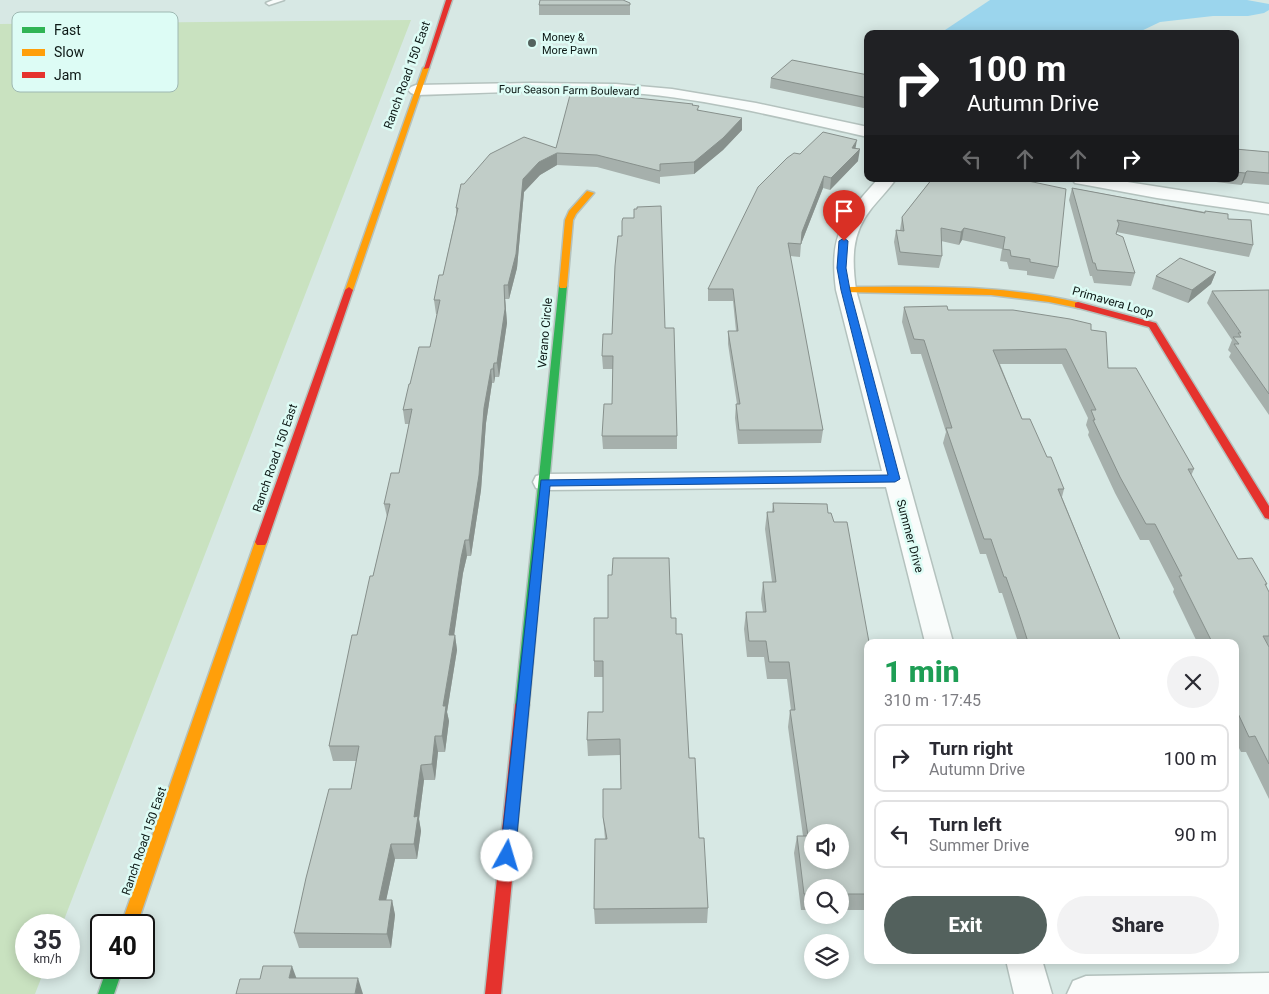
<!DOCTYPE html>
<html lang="en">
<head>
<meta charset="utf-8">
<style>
	:root { --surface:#fff; --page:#f2f2f3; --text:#2b2b33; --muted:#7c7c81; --line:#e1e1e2; --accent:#53615d }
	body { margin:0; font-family:Roboto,sans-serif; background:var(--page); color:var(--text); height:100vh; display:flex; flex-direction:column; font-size:19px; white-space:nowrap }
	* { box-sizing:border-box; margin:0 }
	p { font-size:16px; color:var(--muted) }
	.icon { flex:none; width:28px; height:28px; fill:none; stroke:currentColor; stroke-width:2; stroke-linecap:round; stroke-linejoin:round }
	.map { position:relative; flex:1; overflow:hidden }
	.panel { position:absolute; left:864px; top:639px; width:375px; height:325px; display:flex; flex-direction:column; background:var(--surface); border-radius:10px; box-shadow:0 2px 12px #0003 }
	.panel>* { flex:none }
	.hud { position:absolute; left:864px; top:30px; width:375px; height:152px; border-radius:10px; box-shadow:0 2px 12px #0003; background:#202124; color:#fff; overflow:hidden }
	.controls { position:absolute; left:804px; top:824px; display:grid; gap:10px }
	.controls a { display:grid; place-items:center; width:45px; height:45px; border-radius:50%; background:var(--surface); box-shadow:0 2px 12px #0003; font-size:25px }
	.speed { position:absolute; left:15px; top:914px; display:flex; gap:10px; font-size:25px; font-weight:700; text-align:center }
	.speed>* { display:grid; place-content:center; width:65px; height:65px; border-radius:50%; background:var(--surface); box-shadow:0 2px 12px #0003; line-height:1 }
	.speed small { font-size:12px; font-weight:400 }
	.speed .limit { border:2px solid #111; border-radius:8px; background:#fff; color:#111 }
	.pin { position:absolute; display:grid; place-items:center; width:42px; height:42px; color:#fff; margin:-51px -21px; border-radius:50% 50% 50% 0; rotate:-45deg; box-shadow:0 0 5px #0007 }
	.pin .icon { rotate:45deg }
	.me { position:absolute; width:55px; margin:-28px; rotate:6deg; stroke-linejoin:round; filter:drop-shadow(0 0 4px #0008) }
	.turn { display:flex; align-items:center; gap:18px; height:105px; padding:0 20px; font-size:22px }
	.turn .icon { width:65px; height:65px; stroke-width:2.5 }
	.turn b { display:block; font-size:35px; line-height:42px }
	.lanes { display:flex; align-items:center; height:48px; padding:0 20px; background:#0003; justify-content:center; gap:25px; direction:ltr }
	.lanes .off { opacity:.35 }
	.round { display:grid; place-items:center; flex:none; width:52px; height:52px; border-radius:26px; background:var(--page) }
	.head { display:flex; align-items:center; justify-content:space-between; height:85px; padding:0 20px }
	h1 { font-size:30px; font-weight:800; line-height:38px; color:#1e9e55 }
	.button { display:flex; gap:10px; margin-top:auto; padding:10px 20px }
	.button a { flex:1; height:58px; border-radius:30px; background:var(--accent); color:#fff; font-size:20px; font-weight:800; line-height:58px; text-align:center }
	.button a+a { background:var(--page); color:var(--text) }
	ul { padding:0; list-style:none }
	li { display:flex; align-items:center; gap:15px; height:68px; margin:0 10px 8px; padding:0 10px; border:2px solid var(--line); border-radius:10px }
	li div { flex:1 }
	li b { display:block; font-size:19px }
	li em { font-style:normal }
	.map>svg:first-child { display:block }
	.green { fill:#c9e2c0 }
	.water { fill:#9bd5ed }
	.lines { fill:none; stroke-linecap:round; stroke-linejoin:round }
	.lane-casing { stroke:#b4c2be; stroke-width:3 }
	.street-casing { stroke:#b4c2be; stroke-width:3 }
	.fast-casing { stroke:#b4c2be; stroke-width:3 }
	.slow-casing { stroke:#b4c2be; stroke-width:3 }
	.jam-casing { stroke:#b4c2be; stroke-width:3 }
	.lane { fill:#f9fcfb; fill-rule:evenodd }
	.street { fill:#f9fcfb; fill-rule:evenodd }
	.fast { fill:#30b455; fill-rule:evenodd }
	.slow { fill:#ff9f0a; fill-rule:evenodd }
	.jam { fill:#e5322d; fill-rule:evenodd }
	.wall { fill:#a6b0ac }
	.shaded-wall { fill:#87908c }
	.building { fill:#c1cdc8; stroke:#87908c; fill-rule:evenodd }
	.route { fill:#1a73e8; stroke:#114b97 }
	.poi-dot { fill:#53615d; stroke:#ddfcf5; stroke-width:2 }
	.labels { text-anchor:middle; stroke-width:5; stroke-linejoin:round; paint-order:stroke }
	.far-poi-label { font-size:11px; fill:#0c1815; stroke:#ddfcf5; text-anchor:start }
	.far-street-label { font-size:11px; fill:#0c1815; stroke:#ddfcf5 }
	.street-label { font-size:12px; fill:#0c1815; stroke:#ddfcf5 }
	.key { fill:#ddfcf5; stroke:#9eb8b2; stroke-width:1 }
	.key-label { font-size:14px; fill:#0c1815 }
</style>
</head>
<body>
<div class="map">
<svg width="1269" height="994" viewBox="0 0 1269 994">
	<rect width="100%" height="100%" fill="#d7e8e4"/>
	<path class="green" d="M411,20L62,925H26V968H45L35,994H0V24Z"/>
	<path class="water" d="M990,0H1247L1269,4V10L1264,13L1248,16H1213L1160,22L1135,34L1072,32L939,34Z"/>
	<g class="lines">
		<defs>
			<path id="lane" d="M273,0H284L269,5L266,3Z"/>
			<path id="street" d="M530,83L616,84L672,89L756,103L868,127V137C794,121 719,101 644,94C568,88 492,93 416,95L411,93L408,90L411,87L416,85Z
				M878,179H896C888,190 879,199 871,209C851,234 852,260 856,290L953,642H925L886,487L545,490L536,488L533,482L536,476L545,474L882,471L836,290C829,235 842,219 878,179Z
				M1072,179H1108L1269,204V214L1157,198L1081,184L1075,183Z
				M1006,960H1042L1052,994H1014Z
				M1269,973V994H1067L1073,981L1086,976Z"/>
			<path id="fast" d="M563,283L567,286L529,705L527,709L522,710L517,709L515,705L559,286Z
				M107,968H123L114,994H98Z"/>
			<path id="slow" d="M426,66L429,68L353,290L349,293L346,292L345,290L423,68Z
				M587,191L594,193L576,214L573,220L567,286L566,288H560L559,286L565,220L569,211Z
				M846,287C925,287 1004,284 1081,303L1083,305L1078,308L1049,302L991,295L843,292V288Z
				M261,538L267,542L137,925H121L255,542Z"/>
			<path id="jam" d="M446,0H452L429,68L424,69Z
				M349,287L353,290L267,542L265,545H257L255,542L345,290Z
				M1078,302L1156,323L1269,506V519L1265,518L1149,327L1075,307V303Z
				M522,700L527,701L529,705L501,994H485L515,705L517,701Z"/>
		</defs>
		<use href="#lane" class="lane-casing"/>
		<use href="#street" class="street-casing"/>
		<use href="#fast" class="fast-casing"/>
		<use href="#slow" class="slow-casing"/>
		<use href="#jam" class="jam-casing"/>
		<use href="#lane" class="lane"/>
		<use href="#street" class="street"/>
		<use href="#fast" class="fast"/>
		<use href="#slow" class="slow"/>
		<use href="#jam" class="jam"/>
	</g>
	<path class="wall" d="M630,3V15H539V5Z
		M868,75V109L770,88L771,78Z
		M693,105L699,110L742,130L723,150L694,174L660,177V184L597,167L557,165L540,175L524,192L517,268L509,299H505L507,323L499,377H495L494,383H492L486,423L481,490L471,556H467L463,573L454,635H455L457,650L447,712L449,721L445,752H438L435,780H424L419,819L421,831L417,859H395L386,900H392L395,915L391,948H299L294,933L351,789L356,761H333L329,746L357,635L373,576L387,517L384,504L399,473L409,424H405L403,410L410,384L430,347L437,314H436L434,300L443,275L456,215V208L464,184L556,148Z
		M856,148L858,161L830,190L823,188L801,244L800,257L790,256L823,430L821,443L738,444L735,418L736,404H737L728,344V331H736L733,301H708V289L800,154Z
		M1235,149L1269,152V185L1243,183L1241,185L1191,179H1235Z
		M932,179L1058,267L1054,279L1027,275V271L1009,269L1007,262L1000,261L1002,249L962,240L959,245L941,241L942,256L939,268L898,265L894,242L896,230H900L902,217Z
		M1072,188L1205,212V211L1228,219L1253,245L1249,257L1116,232V234L1135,273L1131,286L1094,283L1092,276H1090L1069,200Z
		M622,236L665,328L677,436V449H603L602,436L612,404L613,369H603L602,356L612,334Z
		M1216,272L1211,284L1188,303L1152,289L1156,276Z
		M1269,290V415L1229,357L1231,353L1228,350L1232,340L1207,303L1212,291Z
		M904,307L948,310L1091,330L1108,368L1194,469L1191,476L1238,559L1267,584L1266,586L1269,592V799L1246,752H1241L1235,740V642H1197L1173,592L1174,589L1149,540H1140L1115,493L1088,435L1089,432L1086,425L1088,418L1062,364H1000L1022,419L1047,457L1064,489L1062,497L1121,642H1018L1002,593H999L986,554H980L943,443L946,432L921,354H911L902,322Z
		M773,503L828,513L868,642V910H840V888H812V910H801L794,853L797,836H803L788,727L790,710H791L787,679H767L764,657H747L744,629L746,612H763L761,599L763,582H772L765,529L767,512H772Z
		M671,618L676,634L689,758L708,908L707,923L595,924L594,909L605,839L603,817L621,789L620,755L588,756L587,740L603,712V677H594V661Z"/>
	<path class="shaded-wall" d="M742,118V130L723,150L694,174V162Z
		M857,140L855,151L852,148Z
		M860,149L858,161L830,190L831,178Z
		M557,153V165L540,175L524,192L517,268L509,299L508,285L523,179L539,162Z
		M1247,171L1243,183L1241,185L1245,173Z
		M824,176L823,188L801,244L802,232Z
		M964,228L962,240L959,245L961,232Z
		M1216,272L1211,284L1188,303L1192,290Z
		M504,285L507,323L499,377L497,363Z
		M494,363L495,377L494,383L493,369Z
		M491,369L492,383L486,423L481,490L471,556L469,540L484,408Z
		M465,540L467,556L463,573L452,650L449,635L461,558Z
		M455,635L457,650L447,712L449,721L445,752L442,736L443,706Z
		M435,736L438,752L435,780L432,764Z
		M421,765L424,780L419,819L421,831L417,859L414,844V817Z
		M391,844L395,859L383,915L379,900Z
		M392,900L395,915L391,948L387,934Z
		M292,966L299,985L289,978Z
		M358,978L363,994H355Z"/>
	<path class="building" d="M540,0H623L630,3V5H539Z
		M792,60L868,75V98L771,78Z
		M570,95L618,96L693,104L692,105L699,106L697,110L742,118L723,138L694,162L660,164V171L597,155L557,153L539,162L523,179L516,254L508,285H504L505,309L497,363H494L493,369H491L484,408L479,475L469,540H465L461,558L449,635H455L443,706H446L442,736H435L432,764L421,765L414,817L418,816L414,844H391L379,900H392L387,934L294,933L306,878L329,789H351L359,746H329L352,635H357L370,576H373L390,504H384L391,473H399L412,409L403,410L409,384H410L419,347H430L440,300H434L439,275H443L458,208H456L461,184H464L490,154L524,137L556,148Z
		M823,132L857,140L852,148L860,149L831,178L824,176L802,232L801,244L788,243L823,430H739L736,404H740L728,331H738L733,289H708L758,187L787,158L794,153L800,154Z
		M1235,149L1269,152V173L1247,171L1245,173L1235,172Z
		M932,179H1019L1066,189L1058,267L1030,262V259L1011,256L1010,250L1003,249L1005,237L964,228L961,232L941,228L942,256L900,252L896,230L904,231L902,217Z
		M1072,188L1205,213V211L1228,214V219L1251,220L1253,245L1117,220L1119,224L1116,234L1123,237L1135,273L1097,270L1095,263H1093Z
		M661,206L665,328H674L677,436H602L604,404H612L613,356H602L603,334H612L615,266L618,236H622V221L623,218H634V209H637V207Z
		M1180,258L1216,272L1192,290L1156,276Z
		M1269,290V394L1234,344H1239L1233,337H1241L1238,333H1241L1212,291Z
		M947,306L948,310H1013L1070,319L1091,324V330L1106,332L1108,368H1136L1194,469H1188L1238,559L1252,558L1267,584H1265L1269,592V636H1263L1269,647V764L1255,736L1249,737L1235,707V642H1212L1179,576H1182L1155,524H1146L1120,477L1093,420H1095L1091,410H1096L1066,349L993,350L1022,419H1030L1047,457H1051L1064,489H1058L1121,642H1028L1018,611L1006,577H1004L991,539H984L946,428H952L924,340L914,339L904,307Z
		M773,503L827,504L828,513H831L834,522H847L869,642H868V894H840V888H812V894H804L797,836H808L790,710H795L789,662H769L766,641H749L746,612H766L763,582H776L767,512H774ZM812,832H840V860H812Z
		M613,558H669L671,618H676V634H682L689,758H695L699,838H704L708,908L594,909L595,839H607L603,817V789H621L620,739L587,740L588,712H603V661H594V618H608V575H612Z
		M263,966H292L289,978H358L355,994H236L240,979H260Z"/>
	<path class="route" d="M844,238L848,241L846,268L850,290L900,479L895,482L550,486L515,856L513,861L507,863L502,861L500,856L541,480L888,475L841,290L837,268L839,241Z"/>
	<circle class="poi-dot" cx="532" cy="43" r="5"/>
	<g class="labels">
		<g class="far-poi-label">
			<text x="542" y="41">Money &amp;<tspan x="542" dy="13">More Pawn</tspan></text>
		</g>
		<g class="far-street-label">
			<text transform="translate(569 90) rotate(1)" y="4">Four Season Farm Boulevard</text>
		</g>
		<g class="street-label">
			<text transform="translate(407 75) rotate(-70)" y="4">Ranch Road 150 East</text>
			<text transform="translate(1113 302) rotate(16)" y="4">Primavera Loop</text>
			<text transform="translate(545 333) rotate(-85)" y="4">Verano Circle</text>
			<text transform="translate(275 458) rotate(-71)" y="4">Ranch Road 150 East</text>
			<text transform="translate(910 536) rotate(75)" y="4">Summer Drive</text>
			<text transform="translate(144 841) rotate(-71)" y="4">Ranch Road 150 East</text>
		</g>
	</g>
	<rect x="12" y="12" width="166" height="80" rx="8" class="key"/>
	<rect x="22" y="27" width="23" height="6" fill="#30b455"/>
	<rect x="22" y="49" width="23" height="7" fill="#ff9f0a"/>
	<rect x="22" y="72" width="23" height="6" fill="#e5322d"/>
	<g class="key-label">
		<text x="54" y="35">Fast</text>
		<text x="54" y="57">Slow</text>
		<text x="54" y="80">Jam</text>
	</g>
</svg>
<div class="controls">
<a><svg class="icon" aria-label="sound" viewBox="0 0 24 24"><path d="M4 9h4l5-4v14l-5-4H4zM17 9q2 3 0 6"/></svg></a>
<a><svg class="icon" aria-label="search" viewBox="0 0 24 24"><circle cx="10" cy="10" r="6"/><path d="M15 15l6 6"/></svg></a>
<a><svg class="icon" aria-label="layers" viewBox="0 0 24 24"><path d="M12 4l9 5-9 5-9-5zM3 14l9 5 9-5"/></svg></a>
</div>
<div class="speed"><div>35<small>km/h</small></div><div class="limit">40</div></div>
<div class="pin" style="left:844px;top:241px;background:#d93025"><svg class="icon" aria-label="arrive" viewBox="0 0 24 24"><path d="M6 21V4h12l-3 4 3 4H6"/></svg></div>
<svg class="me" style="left:507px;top:856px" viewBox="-20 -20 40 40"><circle r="19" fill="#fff"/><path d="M0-13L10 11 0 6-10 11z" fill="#1a73e8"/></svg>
<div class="hud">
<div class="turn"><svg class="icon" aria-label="right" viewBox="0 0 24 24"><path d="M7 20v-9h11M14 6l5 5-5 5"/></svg><div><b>100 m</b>Autumn Drive</div></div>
<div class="lanes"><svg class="icon off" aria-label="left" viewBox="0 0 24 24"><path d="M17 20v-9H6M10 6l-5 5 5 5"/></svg><svg class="icon off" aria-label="ahead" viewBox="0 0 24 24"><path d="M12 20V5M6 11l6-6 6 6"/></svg><svg class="icon off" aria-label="ahead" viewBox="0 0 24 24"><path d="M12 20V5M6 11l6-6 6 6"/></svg><svg class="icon" aria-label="right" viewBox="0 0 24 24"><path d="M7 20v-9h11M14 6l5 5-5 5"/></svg></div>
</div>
<section class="panel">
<div class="head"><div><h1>1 min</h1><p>310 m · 17:45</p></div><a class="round"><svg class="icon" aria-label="close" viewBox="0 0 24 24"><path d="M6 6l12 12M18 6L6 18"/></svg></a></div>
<ul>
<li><svg class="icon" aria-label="right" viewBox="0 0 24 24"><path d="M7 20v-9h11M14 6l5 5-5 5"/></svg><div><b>Turn right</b><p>Autumn Drive</p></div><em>100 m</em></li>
<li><svg class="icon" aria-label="left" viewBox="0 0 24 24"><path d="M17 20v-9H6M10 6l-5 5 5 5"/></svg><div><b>Turn left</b><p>Summer Drive</p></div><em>90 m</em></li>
</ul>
<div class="button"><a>Exit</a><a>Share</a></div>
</section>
</div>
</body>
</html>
